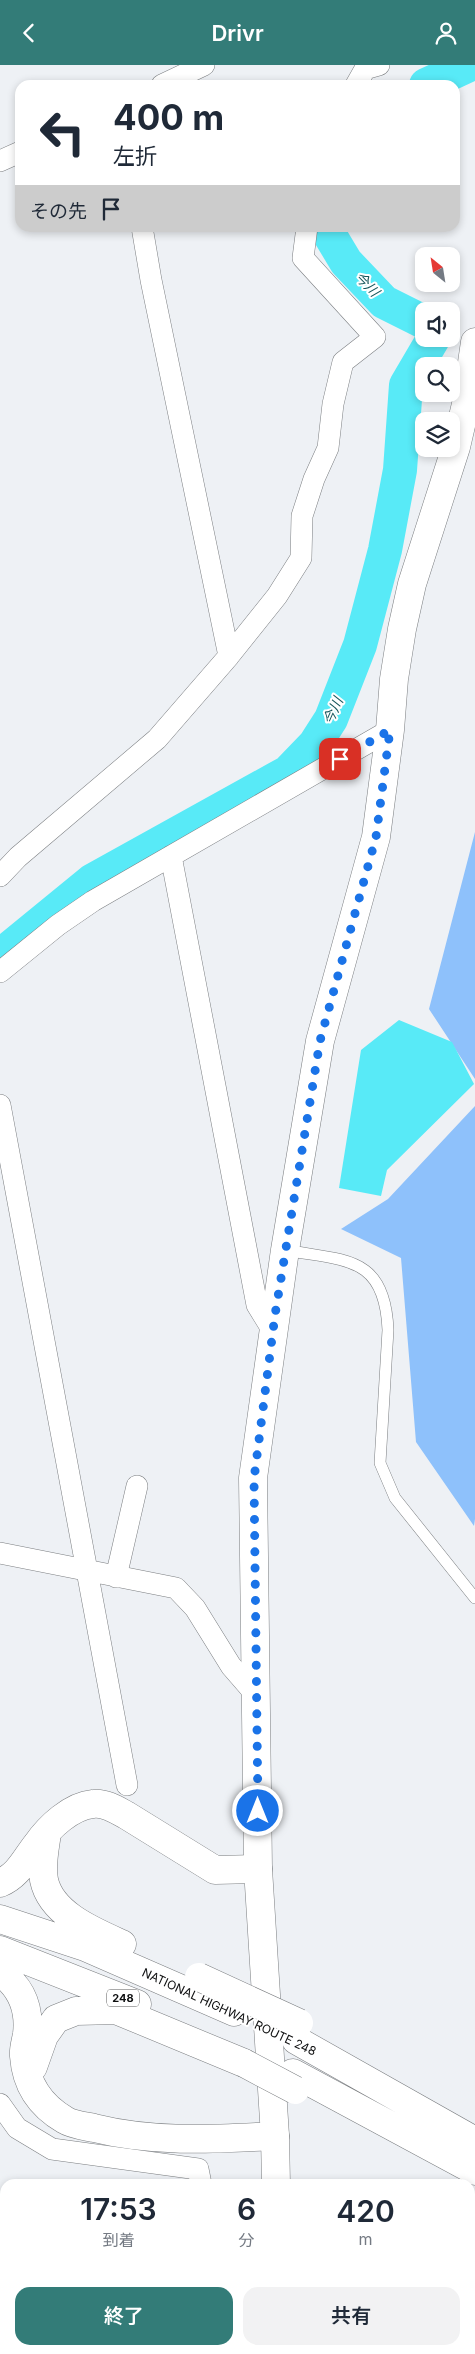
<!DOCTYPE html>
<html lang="ja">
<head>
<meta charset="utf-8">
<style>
	:root { --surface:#fff; --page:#f2f2f3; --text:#1f2937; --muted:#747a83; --accent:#337c78 }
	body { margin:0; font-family:Inter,"Noto Sans JP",sans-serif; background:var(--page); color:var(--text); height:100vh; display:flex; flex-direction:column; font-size:19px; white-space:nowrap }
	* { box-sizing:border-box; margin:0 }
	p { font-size:16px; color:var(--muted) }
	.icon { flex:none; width:28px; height:28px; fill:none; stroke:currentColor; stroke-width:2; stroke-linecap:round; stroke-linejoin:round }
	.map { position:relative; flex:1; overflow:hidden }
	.panel { position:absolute; left:0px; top:2114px; width:475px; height:176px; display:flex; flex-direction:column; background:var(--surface); border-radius:15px 15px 0 0; box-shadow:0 2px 8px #0003 }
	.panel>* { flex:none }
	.hud { position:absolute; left:15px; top:15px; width:445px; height:152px; border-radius:15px; box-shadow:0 2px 8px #0003; background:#fff; color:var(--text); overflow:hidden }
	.needle { width:32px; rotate:330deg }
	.fabs { position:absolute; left:415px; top:182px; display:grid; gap:10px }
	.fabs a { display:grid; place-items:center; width:45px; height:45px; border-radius:10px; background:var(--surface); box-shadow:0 2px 8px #0003; font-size:25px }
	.pin { position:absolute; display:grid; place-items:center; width:42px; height:42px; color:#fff; margin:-21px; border-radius:10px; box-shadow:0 2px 8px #0006 }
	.me { position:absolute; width:55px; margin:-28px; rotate:0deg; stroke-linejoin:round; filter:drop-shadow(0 0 4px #0008) }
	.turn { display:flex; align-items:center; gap:18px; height:105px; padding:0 15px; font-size:22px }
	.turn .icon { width:65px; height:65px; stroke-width:2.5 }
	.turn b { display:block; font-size:35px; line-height:42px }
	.then { display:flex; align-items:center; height:48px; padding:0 15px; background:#0003; gap:10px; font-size:19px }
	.eta { display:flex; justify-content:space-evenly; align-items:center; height:85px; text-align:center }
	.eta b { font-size:30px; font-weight:600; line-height:35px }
	.button { display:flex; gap:10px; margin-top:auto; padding:10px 15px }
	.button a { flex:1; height:58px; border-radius:15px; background:var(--accent); color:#fff; font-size:20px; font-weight:600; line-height:58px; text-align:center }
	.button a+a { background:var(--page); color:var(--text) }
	header { display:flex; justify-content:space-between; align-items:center; height:65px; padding:0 15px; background:var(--accent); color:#fff; font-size:22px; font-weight:600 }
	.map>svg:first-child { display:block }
	.forest { fill:#8ec1fb }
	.water { fill:#58eaf7 }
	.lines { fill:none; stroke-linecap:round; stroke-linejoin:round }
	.stream { stroke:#58eaf7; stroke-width:5.5 }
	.river { stroke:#58eaf7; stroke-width:34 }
	.service-casing { stroke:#7b7e81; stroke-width:12 }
	.minor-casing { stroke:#7b7e81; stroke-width:22 }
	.tertiary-casing { stroke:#7b7e81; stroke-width:29 }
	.trunk-casing { stroke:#7b7e81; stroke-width:29 }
	.service { stroke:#fff; stroke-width:11 }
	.minor { stroke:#fff; stroke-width:21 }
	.tertiary { stroke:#fff; stroke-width:28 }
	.trunk { stroke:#fff; stroke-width:28 }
	.trunk-bridge-casing { stroke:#7b7e81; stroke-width:29; stroke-linecap:butt }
	.trunk-bridge { stroke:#fff; stroke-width:28 }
	.route { stroke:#1a73e8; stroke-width:9; stroke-dasharray:0 16.2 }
	.labels { text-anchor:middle; stroke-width:4; stroke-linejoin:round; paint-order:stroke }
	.shield { fill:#fff; stroke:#565657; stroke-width:1 }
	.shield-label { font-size:11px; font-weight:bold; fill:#0d0e0f }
	.street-label { font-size:12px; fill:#0d0e0f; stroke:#fff }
	.water-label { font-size:14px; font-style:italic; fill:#18565b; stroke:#fff }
</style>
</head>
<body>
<header><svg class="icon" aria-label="back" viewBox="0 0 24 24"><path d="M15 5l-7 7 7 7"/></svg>Drivr<svg class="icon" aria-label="person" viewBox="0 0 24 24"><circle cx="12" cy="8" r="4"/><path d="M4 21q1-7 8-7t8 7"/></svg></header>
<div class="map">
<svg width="475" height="2289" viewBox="0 0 475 2289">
	<rect width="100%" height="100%" fill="#eef1f5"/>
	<path class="forest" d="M475,767V1014L429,944Z
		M475,1041V1454L474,1461L416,1377L401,1193L341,1164L388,1134Z
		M470,2185L475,2189V2289H420V2285H470Z"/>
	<path class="water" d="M399,955L452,977L474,1019L387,1105L381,1131L339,1123L361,985Z"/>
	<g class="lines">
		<path class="stream" d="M0,2183L5,2210
			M19,2285L20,2289"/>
		<path class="river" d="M426,20L469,0
			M330,162L328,167L346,197L384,237L424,257
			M0,891L93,815L288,707L315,679L331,654L360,580L385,485L400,405L406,320L433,274"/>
		<defs>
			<path id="service" d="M285,1185C345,1196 385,1190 388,1265L380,1398L395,1433L475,1533"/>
			<path id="minor" d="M162,20L204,0
				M356,20L365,4L379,0
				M0,96L20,87
				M142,162L151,215L229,591
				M171,791L257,1240L273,1266
				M0,811L18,792L157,674L229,591L277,531L301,493L302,451L314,414L328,383L333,339L343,297L375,272L303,193L307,162
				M0,907L58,860L93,836L390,665
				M0,1040L127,1720
				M0,1488L176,1523L195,1543L231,1601L257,1631
				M116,1512L137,1421
				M0,2039L17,2063L52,2084L198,2104L201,2119
				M0,2253L5,2280
				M232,2285L233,2289"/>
			<path id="tertiary" d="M276,2119L275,2071L258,1804L253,1413L285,1185L320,976L376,772L390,665L394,614L402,564L412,519L456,382L466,339L475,277
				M283,2285V2289"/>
			<path id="trunk" d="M47,1768C45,1783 41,1799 44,1815C51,1849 93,1866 122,1879
				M0,1818C19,1810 25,1794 37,1779C49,1762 71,1741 93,1739C104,1737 117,1745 126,1750L215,1805L258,1804
				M0,1854L85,1882L234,1947
				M0,1885L137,1939
				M0,1907C21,1922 30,1943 27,1969C26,1976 23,1984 24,1991C26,2020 41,2041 65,2055C73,2060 85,2061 94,2063C154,2078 215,2074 275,2071
				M296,1975L475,2076
				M33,2002L44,1971L56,1954L76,1946L116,1945L244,1998
				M293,2008L475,2106"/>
		</defs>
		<use href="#service" class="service-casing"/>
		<use href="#minor" class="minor-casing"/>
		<use href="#tertiary" class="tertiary-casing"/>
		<use href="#trunk" class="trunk-casing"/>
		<use href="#service" class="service"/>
		<use href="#minor" class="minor"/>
		<use href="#tertiary" class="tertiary"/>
		<use href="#trunk" class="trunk"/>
		<defs>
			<path id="trunk-bridge" d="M199,1912L299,1958
				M244,1998L295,2025"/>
		</defs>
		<use href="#trunk-bridge" class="trunk-bridge-casing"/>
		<use href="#trunk-bridge" class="trunk-bridge"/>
	</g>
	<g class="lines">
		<path class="route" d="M258,1746L254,1414L275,1250L320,976L376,772L390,665L340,694"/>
	</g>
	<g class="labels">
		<rect class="shield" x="107" y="1924.5" width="32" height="17" rx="4"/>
		<g class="shield-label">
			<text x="123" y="1937">248</text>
		</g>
		<g class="street-label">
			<text transform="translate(229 1947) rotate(25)" y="4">NATIONAL HIGHWAY ROUTE 248</text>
		</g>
		<g class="water-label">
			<text transform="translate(367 219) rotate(46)" y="5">今川</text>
			<text transform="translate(333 646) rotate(-66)" y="5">今川</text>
		</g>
	</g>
</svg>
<div class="fabs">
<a><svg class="needle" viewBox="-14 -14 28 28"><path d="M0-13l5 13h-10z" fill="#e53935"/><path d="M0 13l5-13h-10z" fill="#747a83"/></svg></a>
<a><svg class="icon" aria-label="sound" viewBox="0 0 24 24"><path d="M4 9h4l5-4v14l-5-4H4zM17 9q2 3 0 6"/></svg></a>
<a><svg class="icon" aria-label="search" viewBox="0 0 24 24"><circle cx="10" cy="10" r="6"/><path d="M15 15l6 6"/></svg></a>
<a><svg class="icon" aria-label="layers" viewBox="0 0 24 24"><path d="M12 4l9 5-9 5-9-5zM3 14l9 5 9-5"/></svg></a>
</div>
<div class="pin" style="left:340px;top:694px;background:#d93025"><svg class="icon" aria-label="arrive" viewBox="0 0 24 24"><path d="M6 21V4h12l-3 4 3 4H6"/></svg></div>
<svg class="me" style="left:258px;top:1746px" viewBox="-20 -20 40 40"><circle r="17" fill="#1a73e8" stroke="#fff" stroke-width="3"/><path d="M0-11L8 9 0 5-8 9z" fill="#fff"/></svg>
<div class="hud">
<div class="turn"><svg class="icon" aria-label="left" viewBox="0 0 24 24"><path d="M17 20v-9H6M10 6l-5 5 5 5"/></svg><div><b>400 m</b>左折</div></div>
<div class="then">その先<svg class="icon" aria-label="arrive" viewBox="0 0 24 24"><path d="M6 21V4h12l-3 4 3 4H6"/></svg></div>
</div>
<section class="panel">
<div class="eta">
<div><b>17:53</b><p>到着</p></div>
<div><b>6</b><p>分</p></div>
<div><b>420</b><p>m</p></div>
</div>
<div class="button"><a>終了</a><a>共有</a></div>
</section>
</div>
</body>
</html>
